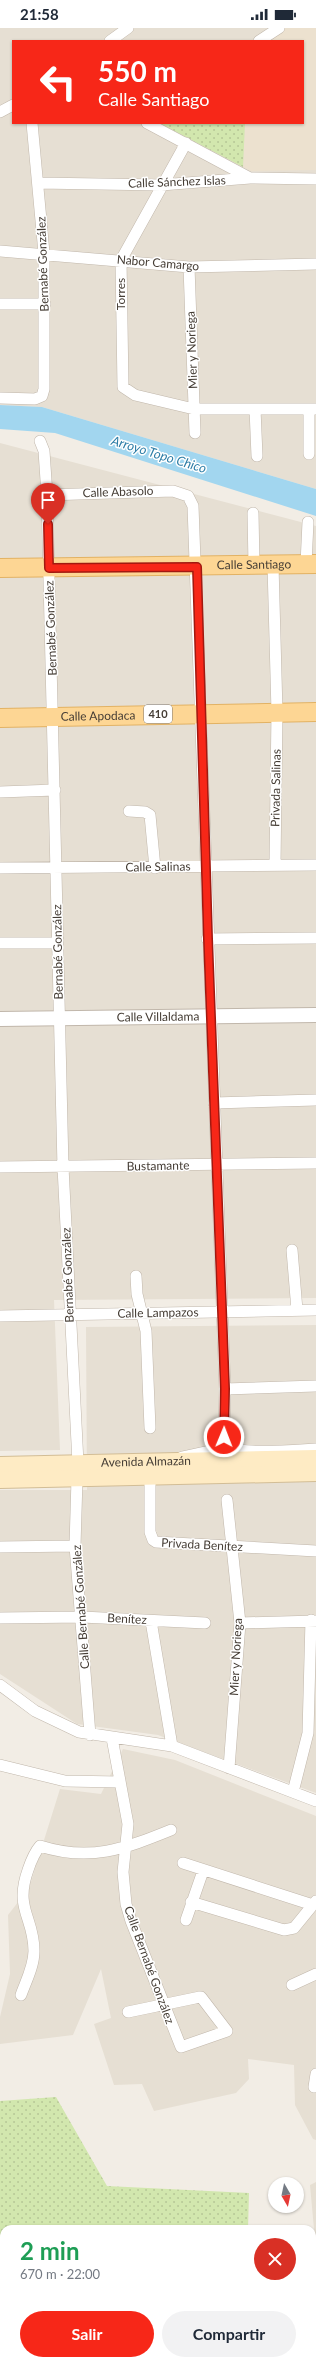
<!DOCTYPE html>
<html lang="es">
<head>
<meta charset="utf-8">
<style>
	:root { --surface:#fff; --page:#f2f2f3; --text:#1f2937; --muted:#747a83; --accent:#f72718 }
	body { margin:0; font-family:Lato,sans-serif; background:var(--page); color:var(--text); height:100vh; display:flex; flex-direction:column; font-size:15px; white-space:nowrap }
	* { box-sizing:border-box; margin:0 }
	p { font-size:13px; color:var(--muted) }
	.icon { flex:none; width:22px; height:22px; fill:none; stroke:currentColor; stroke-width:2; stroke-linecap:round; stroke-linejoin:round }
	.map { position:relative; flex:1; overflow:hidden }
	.drawer { position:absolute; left:0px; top:2197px; width:316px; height:140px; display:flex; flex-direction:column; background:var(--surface); border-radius:12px 12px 0 0; box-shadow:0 1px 3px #0004 }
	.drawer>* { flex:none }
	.guide { position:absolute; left:12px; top:12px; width:292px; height:84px; border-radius:0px; box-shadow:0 1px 3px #0004; background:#f72718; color:#fff; overflow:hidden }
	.needle { width:26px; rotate:171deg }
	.tools { position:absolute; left:268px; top:2149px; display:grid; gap:8px }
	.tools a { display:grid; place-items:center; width:36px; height:36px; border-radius:50%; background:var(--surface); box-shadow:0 1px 3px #0004; font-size:20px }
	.pin { position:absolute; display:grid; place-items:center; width:34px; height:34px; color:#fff; margin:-41px -17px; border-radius:50% 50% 50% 0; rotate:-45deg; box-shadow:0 0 4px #0007 }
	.pin .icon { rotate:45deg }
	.me { position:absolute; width:44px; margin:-22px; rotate:1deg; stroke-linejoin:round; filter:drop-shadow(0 0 3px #0008) }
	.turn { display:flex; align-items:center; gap:14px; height:84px; padding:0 20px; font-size:18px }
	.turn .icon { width:52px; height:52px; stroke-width:2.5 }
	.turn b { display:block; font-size:28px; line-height:34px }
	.round { display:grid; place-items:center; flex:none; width:42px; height:42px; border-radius:21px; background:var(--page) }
	.headline { display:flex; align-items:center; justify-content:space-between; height:68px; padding:0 20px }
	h1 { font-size:24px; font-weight:700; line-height:30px; color:#1e9e55 }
	.action { display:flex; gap:8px; margin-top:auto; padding:8px 20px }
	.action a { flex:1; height:46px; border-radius:24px; background:var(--accent); color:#fff; font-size:16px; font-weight:700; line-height:46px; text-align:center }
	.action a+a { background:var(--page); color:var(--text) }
	.status { display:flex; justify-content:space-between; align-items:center; height:28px; padding:0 20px; background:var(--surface); direction:ltr }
	.status svg { height:11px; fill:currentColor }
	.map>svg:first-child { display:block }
	.residential { fill:#e6dfd3; fill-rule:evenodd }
	.education { fill:#ece1cf }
	.green { fill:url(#green-dots) }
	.water { fill:#a2d6ef }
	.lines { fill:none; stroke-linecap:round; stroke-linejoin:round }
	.minor-casing { stroke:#c1b7ab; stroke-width:12 }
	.tertiary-casing { stroke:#c1b7ab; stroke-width:16 }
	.secondary-casing { stroke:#d2bd96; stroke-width:18 }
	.primary-casing { stroke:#e2b264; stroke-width:20 }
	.minor { stroke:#fff; stroke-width:11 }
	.tertiary { stroke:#fff; stroke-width:14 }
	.secondary { stroke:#feebc4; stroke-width:16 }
	.primary { stroke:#fdd694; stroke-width:18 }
	.route-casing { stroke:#a11910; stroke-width:10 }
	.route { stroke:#f72718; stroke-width:7 }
	.labels { text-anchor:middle; stroke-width:3; stroke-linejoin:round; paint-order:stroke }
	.shield { fill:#fff; stroke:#7d7772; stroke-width:1 }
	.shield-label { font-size:11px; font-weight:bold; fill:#453d35 }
	.street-label { font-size:12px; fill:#453d35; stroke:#fff }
	.water-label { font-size:13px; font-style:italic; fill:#2e7ea7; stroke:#fff }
</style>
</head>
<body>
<div class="status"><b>21:58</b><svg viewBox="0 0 49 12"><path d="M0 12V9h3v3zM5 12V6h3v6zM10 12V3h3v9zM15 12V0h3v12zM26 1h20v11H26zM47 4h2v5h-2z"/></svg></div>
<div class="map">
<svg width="316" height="2337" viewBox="0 0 316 2337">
	<defs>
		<pattern id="green-dots" width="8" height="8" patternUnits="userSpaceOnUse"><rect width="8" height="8" fill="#d2e7ae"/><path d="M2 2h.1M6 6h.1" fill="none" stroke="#b6c796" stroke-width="1.8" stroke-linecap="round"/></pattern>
	</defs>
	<rect width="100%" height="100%" fill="#f2ede5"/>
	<path class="residential" d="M0,0H316V461L42,379L0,377ZM13,13H303V95H13Z
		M0,415L316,498V1270L54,1272L60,1422L0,1423Z
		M316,1297V1765L158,1707L77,1696L0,1646V1462H87L86,1299Z
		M123,1721L175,1732L316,1788V2112L313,2111L295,2077L294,2037L248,2031L249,2051L236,2065L154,2083L142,2056L114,2057L94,1996L111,1990L101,1941L73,2007L0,2016V1989L10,1946L8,1887L29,1860L60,1761L101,1766Z
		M316,2154V2223L310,2157Z"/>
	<path class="education" d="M282,0H316V142L251,143L243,139L245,95H303V13H262Z"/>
	<path class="green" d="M159,95H245L243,139Z
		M56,2069L107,2158L249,2165L248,2201H4V2333H222L221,2337H0V2073Z"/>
	<path class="water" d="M0,377L42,379L316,461V488L55,405L0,401Z"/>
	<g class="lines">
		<defs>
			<path id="minor" d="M110,13L128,0
				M259,13L279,0
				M0,84L13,77
				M147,95L250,150
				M186,115L121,232L123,359L135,367L194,381H316
				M38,155L161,157L250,150L316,151
				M0,223L189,239L316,236
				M189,239L195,405
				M0,276H45
				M0,370L35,371L42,368L44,361V225L32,95
				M255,381L257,428
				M309,381V426
				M40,413L44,423L47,467L63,1139L78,1435
				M47,467L173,463L188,468L193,478L225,1361L224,1409L228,1419C244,1427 296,1422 316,1421
				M253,485L254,537
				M306,536L308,494
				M273,537L277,684L275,836
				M0,764L55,762
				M129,783L145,784L150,787L155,840
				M0,840L316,837
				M207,911L316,910
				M0,915H57
				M214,1075L316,1072
				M0,1139L316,1135
				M292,1222L297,1282
				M136,1248L137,1266L146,1303L150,1400
				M0,1288L316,1282
				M225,1361L316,1358
				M182,1429L228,1419
				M150,1449V1504L153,1512L156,1514L316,1523
				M77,1451L75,1518L90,1707
				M227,1472L240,1595L229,1740
				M0,1519L75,1518
				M0,1590L82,1589L205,1595
				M151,1593L172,1718
				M240,1595L316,1593
				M0,1657L35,1683L79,1704L172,1718L316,1773
				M112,1710L128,1796L123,1844L126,1876L131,1893L181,2019L227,2003L201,1969H200L128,1984
				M0,1737L65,1753L119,1754
				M293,1764L308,1705L311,1592
				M183,1835L313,1877
				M191,1874L284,1902L294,1900L316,1873
				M186,1892L203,1843
				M292,1957L316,1946
				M21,1967C26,1953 34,1938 34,1923C34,1889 14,1881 28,1842C31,1833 34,1825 40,1818C90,1834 124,1821 171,1802
				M314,2059L316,2046"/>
			<g id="tertiary">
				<path id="s1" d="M0,991L316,987"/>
			</g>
			<g id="secondary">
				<path id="s2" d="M0,1437L316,1430"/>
				<path d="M0,1452L316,1445"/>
			</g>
			<g id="primary">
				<path id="s3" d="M0,540L316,536"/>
				<path id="s4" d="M0,690L316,684"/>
			</g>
		</defs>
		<use href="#minor" class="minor-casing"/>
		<use href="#tertiary" class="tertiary-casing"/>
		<use href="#secondary" class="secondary-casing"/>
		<use href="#primary" class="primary-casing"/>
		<use href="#minor" class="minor"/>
		<use href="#tertiary" class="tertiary"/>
		<use href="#secondary" class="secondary"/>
		<use href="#primary" class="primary"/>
	</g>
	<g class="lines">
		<defs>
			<path id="route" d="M48,496L49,540L197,539L208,911L225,1361L224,1409"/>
		</defs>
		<use href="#route" class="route-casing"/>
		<use href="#route" class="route"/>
	</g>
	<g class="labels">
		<rect class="shield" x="144" y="677" width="28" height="18" rx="3"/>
		<g class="shield-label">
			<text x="158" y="690">410</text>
		</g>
		<g class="street-label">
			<text transform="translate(177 154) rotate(-2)" y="4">Calle Sánchez Islas</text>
			<text transform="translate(158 235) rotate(5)" y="4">Nabor Camargo</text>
			<text transform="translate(43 236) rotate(-92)" y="4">Bernabé González</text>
			<text transform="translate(121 266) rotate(-90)" y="4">Torres</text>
			<text transform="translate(192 322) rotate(-92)" y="4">Mier y Noriega</text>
			<text transform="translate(118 464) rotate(-2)" y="4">Calle Abasolo</text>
			<text dy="4" stroke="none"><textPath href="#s3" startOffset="254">Calle Santiago</textPath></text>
			<text transform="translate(51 600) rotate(-92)" y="4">Bernabé González</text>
			<text dy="4" stroke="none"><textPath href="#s4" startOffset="98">Calle Apodaca</textPath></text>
			<text transform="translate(276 760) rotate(-89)" y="4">Privada Salinas</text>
			<text transform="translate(158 839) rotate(-1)" y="4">Calle Salinas</text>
			<text transform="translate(58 924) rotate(-91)" y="4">Bernabé González</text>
			<text dy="4" stroke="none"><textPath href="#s1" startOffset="158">Calle Villaldama</textPath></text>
			<text transform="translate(158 1138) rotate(-1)" y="4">Bustamante</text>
			<text transform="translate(68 1247) rotate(-92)" y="4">Bernabé González</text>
			<text transform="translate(158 1285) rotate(-1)" y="4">Calle Lampazos</text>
			<text dy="4" stroke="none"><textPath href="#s2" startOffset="146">Avenida Almazán</textPath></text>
			<text transform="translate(202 1517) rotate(3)" y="4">Privada Benítez</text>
			<text transform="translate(81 1579) rotate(-94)" y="4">Calle Bernabé González</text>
			<text transform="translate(127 1591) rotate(3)" y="4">Benítez</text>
			<text transform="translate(236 1629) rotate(-87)" y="4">Mier y Noriega</text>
			<text transform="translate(149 1937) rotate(70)" y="4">Calle Bernabé González</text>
		</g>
		<g class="water-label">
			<text transform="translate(159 426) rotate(17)" y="5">Arroyo Topo Chico</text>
		</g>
	</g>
</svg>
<div class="tools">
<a><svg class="needle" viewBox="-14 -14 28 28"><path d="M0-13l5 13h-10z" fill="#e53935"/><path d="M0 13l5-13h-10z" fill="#747a83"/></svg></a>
</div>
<div class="pin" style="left:48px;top:496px;background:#d93025"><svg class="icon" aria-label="arrive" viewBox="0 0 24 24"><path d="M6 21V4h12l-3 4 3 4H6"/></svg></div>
<svg class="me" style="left:224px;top:1409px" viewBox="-20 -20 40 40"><circle r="17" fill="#f72718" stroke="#fff" stroke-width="3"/><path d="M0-11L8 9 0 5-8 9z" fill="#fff"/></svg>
<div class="guide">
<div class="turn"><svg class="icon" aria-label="left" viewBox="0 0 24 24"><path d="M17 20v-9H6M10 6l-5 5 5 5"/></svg><div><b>550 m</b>Calle Santiago</div></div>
</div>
<section class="drawer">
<div class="headline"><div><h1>2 min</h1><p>670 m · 22:00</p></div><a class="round" style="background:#d93025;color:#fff"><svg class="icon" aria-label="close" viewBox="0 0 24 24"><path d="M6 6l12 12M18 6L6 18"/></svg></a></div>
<div class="action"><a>Salir</a><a>Compartir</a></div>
</section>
</div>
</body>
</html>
